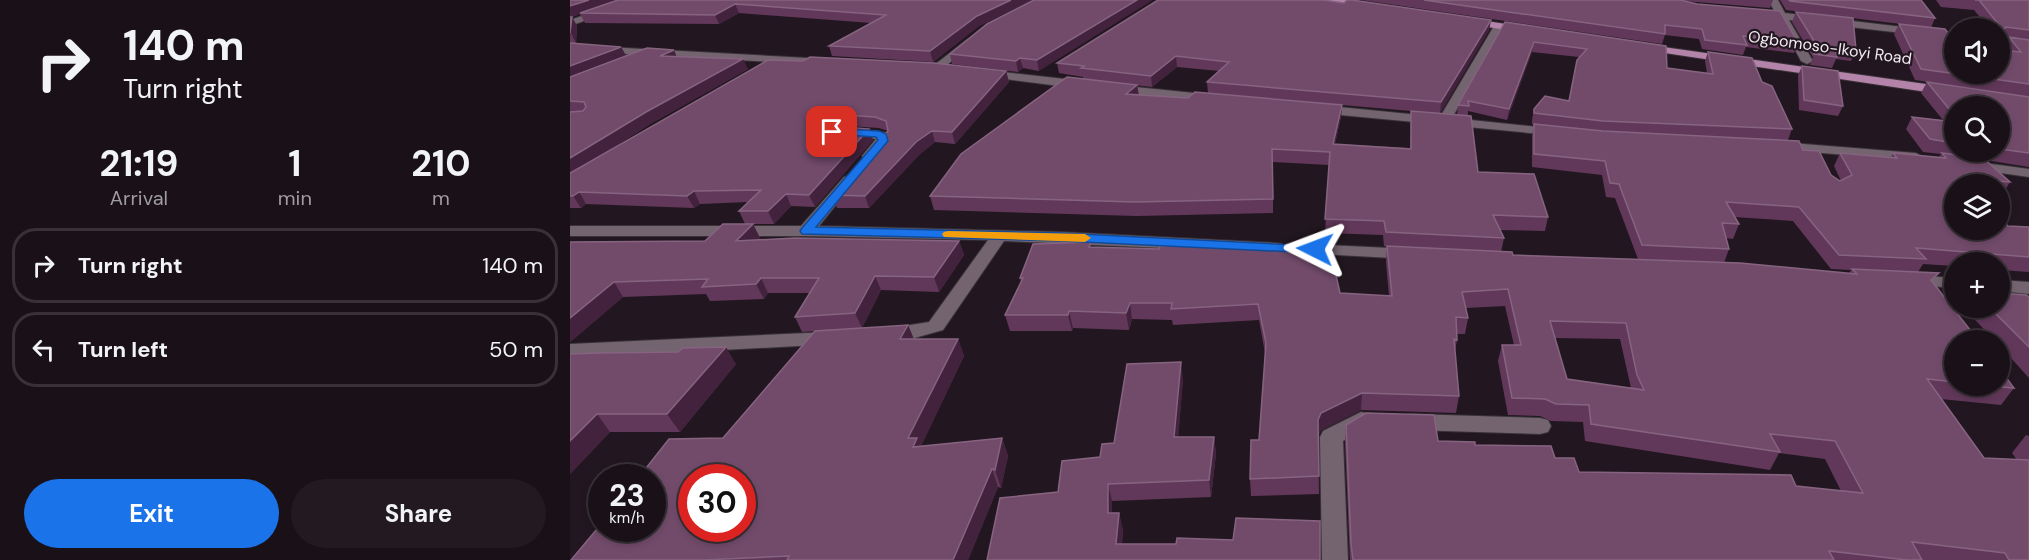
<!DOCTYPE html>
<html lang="en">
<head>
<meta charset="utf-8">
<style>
	:root { --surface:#1a1118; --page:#231a21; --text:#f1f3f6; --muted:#9f9da2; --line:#383137; --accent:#1a73e8 }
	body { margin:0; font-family:"DM Sans",sans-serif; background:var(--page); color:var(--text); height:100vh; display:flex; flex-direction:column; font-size:22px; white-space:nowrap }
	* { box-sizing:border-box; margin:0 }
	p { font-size:20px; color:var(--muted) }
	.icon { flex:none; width:33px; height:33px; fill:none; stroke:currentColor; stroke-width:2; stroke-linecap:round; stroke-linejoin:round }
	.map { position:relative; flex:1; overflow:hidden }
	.sheet { display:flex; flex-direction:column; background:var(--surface); width:570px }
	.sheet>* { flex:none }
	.top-card { background:#1a1118; color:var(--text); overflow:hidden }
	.controls { position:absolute; left:1374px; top:18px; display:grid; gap:12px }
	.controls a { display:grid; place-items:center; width:66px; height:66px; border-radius:50%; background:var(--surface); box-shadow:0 3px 9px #0003,0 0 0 2px var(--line); font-size:30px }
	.speed { position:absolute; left:18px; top:464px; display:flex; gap:12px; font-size:30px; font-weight:700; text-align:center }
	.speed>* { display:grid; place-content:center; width:78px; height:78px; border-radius:50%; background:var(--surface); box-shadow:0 3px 9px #0003,0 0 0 2px var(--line); line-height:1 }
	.speed small { font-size:15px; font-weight:400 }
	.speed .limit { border:9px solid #d22; background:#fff; color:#111 }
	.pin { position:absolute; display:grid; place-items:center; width:51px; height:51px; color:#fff; margin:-26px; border-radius:12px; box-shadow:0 3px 9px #0006 }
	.me { position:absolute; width:66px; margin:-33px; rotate:273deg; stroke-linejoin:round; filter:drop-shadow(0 0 4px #0008) }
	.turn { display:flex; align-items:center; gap:21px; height:126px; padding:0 24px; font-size:27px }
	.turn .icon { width:78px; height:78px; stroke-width:2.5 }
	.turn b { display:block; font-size:42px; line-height:51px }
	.eta { display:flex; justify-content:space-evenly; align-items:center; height:102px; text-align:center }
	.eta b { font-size:36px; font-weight:700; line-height:42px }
	.cta { display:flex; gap:12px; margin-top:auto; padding:12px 24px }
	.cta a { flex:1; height:69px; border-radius:36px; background:var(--accent); color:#fff; font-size:24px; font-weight:700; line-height:69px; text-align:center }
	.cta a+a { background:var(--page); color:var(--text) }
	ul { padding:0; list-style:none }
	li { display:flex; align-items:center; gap:18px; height:75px; margin:0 12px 9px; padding:0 12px; border:3px solid var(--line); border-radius:24px }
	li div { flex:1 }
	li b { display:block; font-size:22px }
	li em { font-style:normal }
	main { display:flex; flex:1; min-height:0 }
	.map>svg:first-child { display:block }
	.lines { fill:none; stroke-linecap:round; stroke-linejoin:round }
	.minor-casing { stroke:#393238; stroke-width:2 }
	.major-casing { stroke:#393238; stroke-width:2 }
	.minor { fill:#73646f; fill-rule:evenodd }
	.major { fill:#b483aa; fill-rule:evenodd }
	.wall { fill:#62385a; fill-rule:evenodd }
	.shaded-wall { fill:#42223c }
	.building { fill:#724b6b; stroke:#866480; stroke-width:1.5; fill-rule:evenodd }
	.route { fill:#1a73e8; stroke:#114b97; stroke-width:1.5 }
	.slow { fill:#f59e0b }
	.labels { text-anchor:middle; stroke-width:4.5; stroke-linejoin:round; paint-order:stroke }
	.far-street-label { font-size:16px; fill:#f3ebf1; stroke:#221720 }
</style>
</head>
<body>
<main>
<section class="sheet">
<div class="top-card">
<div class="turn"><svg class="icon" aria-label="right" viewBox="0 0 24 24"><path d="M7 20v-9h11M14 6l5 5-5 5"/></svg><div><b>140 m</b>Turn right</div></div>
</div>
<div class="eta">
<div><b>21:19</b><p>Arrival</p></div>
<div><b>1</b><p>min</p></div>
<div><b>210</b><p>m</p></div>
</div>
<ul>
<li><svg class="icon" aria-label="right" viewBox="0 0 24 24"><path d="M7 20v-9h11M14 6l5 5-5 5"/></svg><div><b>Turn right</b></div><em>140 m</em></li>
<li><svg class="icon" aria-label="left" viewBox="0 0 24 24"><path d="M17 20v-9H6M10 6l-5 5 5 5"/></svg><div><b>Turn left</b></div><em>50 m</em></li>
</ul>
<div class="cta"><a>Exit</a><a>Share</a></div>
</section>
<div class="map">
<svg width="1459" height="560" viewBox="0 0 1459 560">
	<rect width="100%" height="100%" fill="#221720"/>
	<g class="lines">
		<defs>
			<path id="minor" d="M58,0H72L0,26V20Z
				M1198,0H1208L1215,13L1384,33V39L1219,20L1243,61L1237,64L1231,61L1208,18L1189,16L1184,13L1189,10L1205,12Z
				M929,23L934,26L882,118L987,129L994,133L992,136L749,113L743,109L749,105L870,117L924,26Z
				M398,39L402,40V44L371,70H363V66Z
				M1430,39L1459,43V49L1430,45Z
				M0,45L256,59L262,62L256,65L0,51Z
				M415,70L513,81L519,85L513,89L411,76V72Z
				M546,85L644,95L650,99L644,103L542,92V86Z
				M276,128L318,133L320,141L304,159H294L292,156L306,139L271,135L269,132L271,129Z
				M1209,142L1346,153L1353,157L1346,161L1204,149L1202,146L1204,143Z
				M1400,161L1459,169V177L1395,168L1393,165L1395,162Z
				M279,176L286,180L249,226L491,232L706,243L712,244L715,248L712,252L706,253L434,241L373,330L341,339L316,341L309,340L306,335L309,330L359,322L418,240L236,236H0V226H231L274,177Z
				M736,244L841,249L847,250L850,254L847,258L841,259L730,253L727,249L730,245Z
				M1342,275L1384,278V288L1336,284L1333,280L1336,276Z
				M1430,280L1459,282V294L1430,291Z
				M259,332L266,334L269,339L266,344L0,358V344Z
				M791,412L807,415L810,421L807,427L794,429L773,441L778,560H752L750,437L753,431Z
				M842,414L970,418L978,420L981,426L978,432L970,434L842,430L834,428L831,422L834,416Z"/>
			<path id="major" d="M750,0H776L797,5L792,8L755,3Z
				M897,18L955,27L960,30L955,33L893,23V19Z
				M1072,44L1377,87L1383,91L1377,95L1068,49V45Z"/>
		</defs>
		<use href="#minor" class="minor-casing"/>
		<use href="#major" class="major-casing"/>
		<use href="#minor" class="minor"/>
		<use href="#major" class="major"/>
	</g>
	<path class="wall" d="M0,0H462L409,26L363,62L262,56L259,46L301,23L169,13L149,24L15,23L10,14L2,17L7,26L6,43H1L51,47L56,56H107L178,69L82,123L17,164L436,71L439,82L385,144L365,142L350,154L299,208H267L262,195L318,131L309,128L262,125L261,126L303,140L245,207L221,206L204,224H175L169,211L178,202L130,204L124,208L16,204L11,208H0V112H5H0Z
		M464,0L469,71L453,68L448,72L382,64L380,54Z
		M791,0H1203L1200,8L1114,1L1228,43L1224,53L1176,47L1173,55L1132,49L1129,39L1095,35L1092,44Z
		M1210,0H1351L1365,18L1361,28L1384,74L1435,50L1433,48L1439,38L1430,37V38V28H1419L1404,10L1371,7L1366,0H1459V167L1415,160L1440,182L1432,195H1430V184H1384L1438,226L1459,227V272L1430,270V262H1384V266L1353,264L1348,272L1363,282L1384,340V386H1430L1444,388L1431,405L1371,399L1414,458L1447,460L1442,453L1456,435L1459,436V560H780L775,442L776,425L868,441L905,445L985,458L1009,472L1226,486L1271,491L1255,459L1209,453L1200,470L1015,441L1013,422L981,421L970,416L938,415L928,361L932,345H944L935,306L896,308L898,318L895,334H887V340L885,351L889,396L886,413L791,410L751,430L748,436L749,494L681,496L680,479L689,440L695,353L689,320L603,325L602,320L562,319L559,330L503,328L502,331H440L435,315L451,282L450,278L522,247L770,293L819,296L816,262L817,247L814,246L813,235L755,233L759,165L703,162V213L567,216L364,210L360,196L567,85L569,95L618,98L753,103L638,93L637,82L649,71L607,67L582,87L513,79V77L489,73L487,63L921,20L919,30L870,113L887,115L888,105L935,22L1097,68L1137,73L1135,61L1138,52L1192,82L1222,129L1218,140L1233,150L1261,175L1270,181H1271L1264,166L1270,153L1321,157L1323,153L1369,157L1371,154L1353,152L1336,129L1342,117L1373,120L1351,93L1357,82L1435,93L1345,80L1324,34L1329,24L1339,25L1216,10ZM962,52L1009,57L999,101L964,109L962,120V124H964L962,136V167L1032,175L1036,197L1045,198L1068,259L943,255L931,252L934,238L930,230L975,231L978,217L908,172L898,116V111L937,120ZM772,105L841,111L840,148L765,144L771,117ZM1384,106H1430V152H1384ZM1164,217L1223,221L1261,269L1281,270L1279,274L1154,263L1159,249L1156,238L1163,239L1169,224ZM985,338L1050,339L1061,388L997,379Z
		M1226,12L1286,50L1281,61L1266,59L1262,68L1240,65L1243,57L1222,22Z
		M1232,66L1273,106L1268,116L1229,110L1228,75Z
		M183,224L190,238L188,240L389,241L394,255L369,292L311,290L292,328L232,332L225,317L240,293H198L194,299L140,301L136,294L53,297L0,342V242L135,241Z
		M1459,297V378L1430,346V340H1424L1394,308H1430Z
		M338,325L344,339H388L394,356L351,446L432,438L438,456L431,488L428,487L398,560H1L153,438Z
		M108,352L166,364L110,432H40L0,474V354Z
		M613,379L608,437H644L646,454L641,497L542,501V513H549L553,531L552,544L750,560H417L488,492L530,457Z"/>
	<path class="shaded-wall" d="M19,0H51L10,13V14L2,17L7,26L6,43L1,33L0,6Z
		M441,0H462L409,26L363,62L360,51L407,16Z
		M567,0H583L469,71L467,60Z
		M165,4L169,13L149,24L145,15Z
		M921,20L919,30L870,114L871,102Z
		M964,42L962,52L937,120L939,109Z
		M51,47L57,57L0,79V66Z
		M104,50L108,60L90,56Z
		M606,56L607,67L582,87L581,76Z
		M450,58L453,68L448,72L446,61Z
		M173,59L178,69L82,123L0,174V158L76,112Z
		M436,71L439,82L385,144L382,132Z
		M567,85L569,97L556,94Z
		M772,105L771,117L762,157L763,144Z
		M258,114L262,125L254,130L249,119Z
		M299,129L303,140L245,207L239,195Z
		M362,131L365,142L350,154L299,208L295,196L346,142Z
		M124,191L130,204L124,208L117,196Z
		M9,192L16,204L11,208L3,196Z
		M216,194L221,206L204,224L198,211Z
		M183,224L190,238L173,255L166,241Z
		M389,241L394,255L369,292L364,277Z
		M305,276L311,290L292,328L285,313Z
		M191,278L198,293L194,299L186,284Z
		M44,282L53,297L0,342V318Z
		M560,303L562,319L559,330L556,313Z
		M499,311L503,328L502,331L498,315Z
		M338,325L345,342L330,339Z
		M388,339L394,356L351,446V465L338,438Z
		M156,347L166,364L110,432L97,414Z
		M611,362L613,379L607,454L604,437Z
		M792,393L791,410L751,430L748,437V420L751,413Z
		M27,414L40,432L0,474V441Z
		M644,437L646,454L641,497L639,480Z
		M432,438L438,456L431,488L425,470Z
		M422,469L428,487L398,560H383Z
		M538,484L542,501V530L538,513Z
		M549,513L553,531L550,560L546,544Z"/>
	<path class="building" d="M0,0H19L0,6Z
		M48,0H441L407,16L360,51L259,46L316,15L165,4L145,15L10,13Z
		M464,0H567L467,60L450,58L446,61L380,54L417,24Z
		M588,0H753L774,3L777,0H782L921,20L871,102L637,82L659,62L606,56L581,76L511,68L514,66L487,63Z
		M854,0H1110L1127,4L1210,11L1228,43L1173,36L1177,45L1135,40L1132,29L1095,25V34Z
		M1219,0H1351L1365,18L1220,1Z
		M1405,0H1459V30L1436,27L1433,30L1409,0Z
		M1226,12L1283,18L1286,50L1265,47L1267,57L1244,54L1249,49Z
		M0,17H2L0,33Z
		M935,22L1096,46L1097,68L1143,74L1138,52L1182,58L1192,82L1202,86L1222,129L1033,121L964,113V109L975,96L999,101L1007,60L1017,49L964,42L939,109L898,101L899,106L888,105Z
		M1329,24L1375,29L1384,41V74H1430V50L1451,52L1439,37L1459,40V84L1351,69Z
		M0,43L51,47L0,66Z
		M77,48L104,50L90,56L173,59L76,112L0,158V112L13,111L16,107L14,102L0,101V77Z
		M240,57L364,63L436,71L382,132L362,131L346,142L295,196L262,195L318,131L316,121L305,117L258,114L249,119L253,125L299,129L239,195L216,194L198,211H169L191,190L124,191L117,196L9,192L3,196H0V173L198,60L233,61Z
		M1232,66L1268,71L1273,106L1234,100Z
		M497,77L567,85L556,94L618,98L625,92L772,105L763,144L841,149V111L901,116L908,172L964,174L978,217L923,215L934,238L816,232L814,221L755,219L760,152L702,149L703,199L565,202L360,196L391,154Z
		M1357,82L1459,97V153L1430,149V106H1384V115Z
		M1342,117L1384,122V143L1360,139Z
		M964,124L1033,131L1229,141L1233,150L1249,151L1261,175L1270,181L1282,175L1270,153L1327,158L1323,153L1376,158L1372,153L1413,158L1440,182L1388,179L1394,184H1384V230H1430V218L1438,226L1459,227V257L1346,248L1356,259L1269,255L1229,207L1156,202L1169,224L1152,223L1159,249L1072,245L1049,184L1040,183L1035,161L964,154Z
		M153,224H183L166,241L225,238L389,241L364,277L305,276L285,313L225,317L249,278H191L186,284L132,287L138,279L44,282L0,318V242L135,241Z
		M521,242L519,247L589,249L590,246L668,247L759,244L770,293L822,296L817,246L942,252L943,255L1170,263L1287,274L1282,269L1369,273L1361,280L1408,340H1384V382L1357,379L1414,458L1459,460V560H1439L1435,553L1342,542L1352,560H1337L1259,551L1264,560H783L781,544L776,425L796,413L864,415L868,441L905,442V445L981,446L985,458H1004L1009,472L1221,475L1226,486L1293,493L1265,441L1200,434L1210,452L1021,424L1019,405L986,404L975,399L942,398L932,345H951L938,289L892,292L898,318L886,317L887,340L884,339L889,396L792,393L751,413L748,420L749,476L680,479L681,440H689L696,343L688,304L601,309L602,303H560L556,313L499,311L498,315H435L453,278H450L463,244ZM980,321L1056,323L1067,375L1074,390L997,379Z
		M1430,293L1456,295L1459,297V347L1420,308H1430Z
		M338,325L330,339H388L338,438H347L343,447L432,438L425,470L422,469L383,560H217L219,556L133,560H1L32,523V528H82V477H69L99,439L153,438L245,331ZM122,477H172V528H122Z
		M156,347L97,414H27L0,441V354L28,353L108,352L113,348Z
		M611,362L604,437H644L639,480L538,484V513H549L546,544H606L607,538L663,540L666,518L750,521V560H417L430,498L488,492L492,461L530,457L532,444L544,443L557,364Z
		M1430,369L1444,388L1419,386H1430Z"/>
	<path class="route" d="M262,128L309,131L316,134L318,141L246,227L491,233L745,246L752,249L745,253L491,241L232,234L230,231L232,228L308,140L306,137L259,134V129Z"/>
	<path class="slow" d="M378,231L515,234L521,238L515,242L374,237L372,234L374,232Z"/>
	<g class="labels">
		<g class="far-street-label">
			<text transform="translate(1260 47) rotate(8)" y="6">Ogbomoso-Ikoyi Road</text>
		</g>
	</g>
</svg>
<div class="controls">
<a><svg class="icon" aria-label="sound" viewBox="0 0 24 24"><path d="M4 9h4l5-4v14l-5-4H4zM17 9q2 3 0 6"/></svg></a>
<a><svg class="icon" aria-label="search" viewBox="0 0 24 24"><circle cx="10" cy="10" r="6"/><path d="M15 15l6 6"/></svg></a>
<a><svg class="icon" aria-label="layers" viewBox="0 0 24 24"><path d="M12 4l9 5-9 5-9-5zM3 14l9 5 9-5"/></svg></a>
<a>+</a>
<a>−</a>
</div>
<div class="speed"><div>23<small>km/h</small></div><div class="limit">30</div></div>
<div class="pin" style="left:262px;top:132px;background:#d93025"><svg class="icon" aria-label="arrive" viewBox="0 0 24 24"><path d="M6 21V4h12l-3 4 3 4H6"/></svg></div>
<svg class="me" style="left:745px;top:249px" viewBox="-20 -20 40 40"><path d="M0-17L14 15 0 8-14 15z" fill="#1a73e8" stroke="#fff" stroke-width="4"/></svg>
</div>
</main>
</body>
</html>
